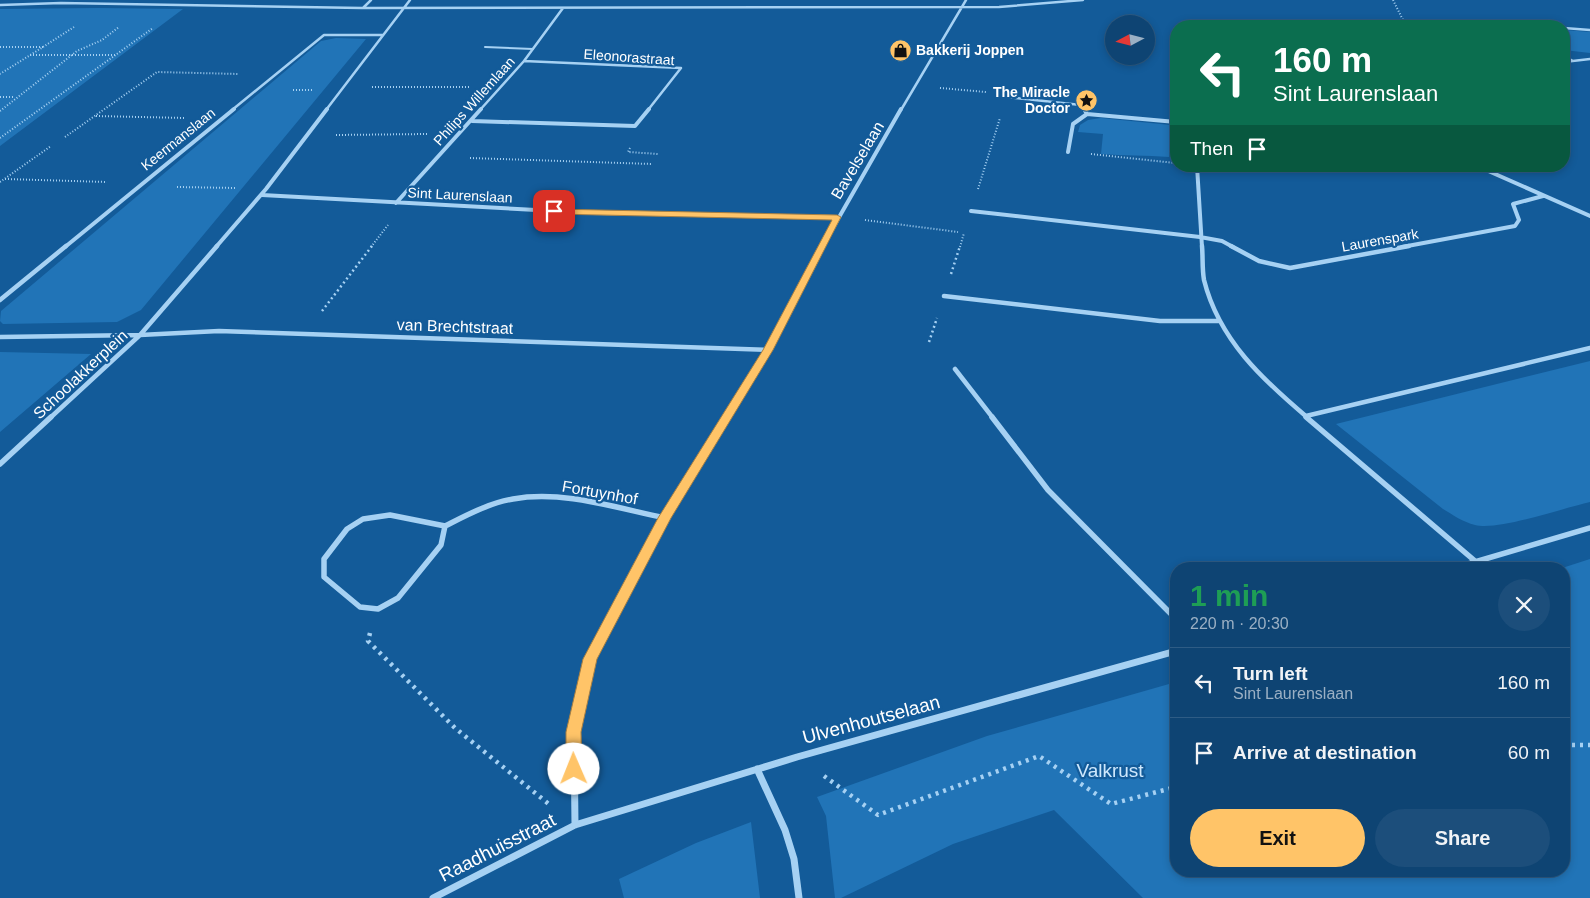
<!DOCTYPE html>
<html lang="en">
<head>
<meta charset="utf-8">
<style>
	:root { --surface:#0e4473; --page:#1c4e7b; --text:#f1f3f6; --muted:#9bb0c4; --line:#2e5c85; --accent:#ffc468 }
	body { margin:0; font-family:Helvetica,sans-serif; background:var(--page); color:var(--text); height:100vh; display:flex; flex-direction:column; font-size:19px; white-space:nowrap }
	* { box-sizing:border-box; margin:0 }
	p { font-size:16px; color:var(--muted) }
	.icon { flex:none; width:28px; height:28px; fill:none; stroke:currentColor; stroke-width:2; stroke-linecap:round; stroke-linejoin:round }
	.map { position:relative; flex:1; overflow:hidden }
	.side { position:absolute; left:1170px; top:562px; width:400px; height:315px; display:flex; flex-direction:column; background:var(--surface); border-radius:20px; box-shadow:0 2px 8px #0003,0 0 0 1px var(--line) }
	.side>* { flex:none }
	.top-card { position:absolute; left:1170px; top:20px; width:400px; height:152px; border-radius:20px; box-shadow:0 2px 8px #0003,0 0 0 1px var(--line); background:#0b6e4f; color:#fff; overflow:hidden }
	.needle { width:32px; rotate:263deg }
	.tools { position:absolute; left:1105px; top:15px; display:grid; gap:10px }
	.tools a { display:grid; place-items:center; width:50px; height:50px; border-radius:50%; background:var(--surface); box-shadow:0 2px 8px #0003,0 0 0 1px var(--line); font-size:25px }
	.pin { position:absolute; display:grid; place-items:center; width:42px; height:42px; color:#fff; margin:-21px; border-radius:10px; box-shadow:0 2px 8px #0006 }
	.me { position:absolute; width:55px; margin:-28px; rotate:359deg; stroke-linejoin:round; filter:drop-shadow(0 0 4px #0008) }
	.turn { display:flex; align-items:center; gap:18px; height:105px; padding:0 20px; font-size:22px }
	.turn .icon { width:65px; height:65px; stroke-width:2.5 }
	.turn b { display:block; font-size:35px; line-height:42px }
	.then { display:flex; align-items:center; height:48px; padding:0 20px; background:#0003; gap:10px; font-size:19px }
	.round { display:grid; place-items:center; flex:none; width:52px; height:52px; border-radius:26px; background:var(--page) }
	.headline { display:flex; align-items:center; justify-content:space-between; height:85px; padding:0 20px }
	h1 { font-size:30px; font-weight:700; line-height:38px; color:#1e9e55 }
	.action { display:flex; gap:10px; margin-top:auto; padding:10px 20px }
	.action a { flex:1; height:58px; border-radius:30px; background:var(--accent); color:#111; font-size:20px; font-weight:700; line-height:58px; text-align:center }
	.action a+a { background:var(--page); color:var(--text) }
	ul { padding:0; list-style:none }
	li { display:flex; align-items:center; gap:15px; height:70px; padding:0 20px; border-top:1px solid var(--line) }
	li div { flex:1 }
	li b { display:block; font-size:19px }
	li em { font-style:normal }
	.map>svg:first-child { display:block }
	.green { fill:#2174b7 }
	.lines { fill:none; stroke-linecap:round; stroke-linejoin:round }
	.path-far2 { stroke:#a6d1f3; stroke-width:2; stroke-dasharray:1 2; stroke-linecap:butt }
	.path-far1 { stroke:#a6d1f3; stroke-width:2.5; stroke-dasharray:2 3; stroke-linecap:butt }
	.path { stroke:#a6d1f3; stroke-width:4.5; stroke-dasharray:3 5; stroke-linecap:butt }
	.lane { stroke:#a6d1f3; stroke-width:2 }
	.street-far4 { stroke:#a6d1f3; stroke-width:2.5 }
	.street-far3 { stroke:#a6d1f3; stroke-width:4 }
	.street-far2 { stroke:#a6d1f3; stroke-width:4.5 }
	.street-far1 { stroke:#a6d1f3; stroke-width:5.5 }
	.street { stroke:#a6d1f3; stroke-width:7 }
	.route { fill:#ffc468; stroke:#a67f44 }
	.labels { text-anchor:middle; stroke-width:4.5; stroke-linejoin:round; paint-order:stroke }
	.far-poi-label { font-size:14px; font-weight:bold; fill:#fff; stroke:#135b99; text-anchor:start }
	.far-street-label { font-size:14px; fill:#fff; stroke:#135b99 }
	.street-label { font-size:16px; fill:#fff; stroke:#135b99 }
	.near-street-label { font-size:19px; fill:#fff; stroke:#135b99 }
	.near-park-label { font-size:19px; fill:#cee8fd; stroke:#135b99 }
</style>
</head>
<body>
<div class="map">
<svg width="1590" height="898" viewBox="0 0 1590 898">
	<rect width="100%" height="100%" fill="#135b99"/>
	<path class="green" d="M98,8L183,9L0,146V9Z
		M1564,30L1590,32V53L1564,50Z
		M336,38L366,39L141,310L117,322L3,324L0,321L1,311L321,41Z
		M1101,118L1170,125L1169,157C1146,155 1124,156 1101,154L1103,134L1078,132L1080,125L1088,120Z
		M0,352L91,354L0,432Z
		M1590,361V502C1563,508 1499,531 1475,525C1463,522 1453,515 1443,509L1336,424Z
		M1590,559V898H1143L1054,810L953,844L841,898H835L826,816L817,797L987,736L1176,682V871H1564V569H1559Z
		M751,822L760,898H624L619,879L696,843Z"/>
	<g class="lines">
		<path class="path-far2" d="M1393,0L1406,26
			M0,47H43L0,74
			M43,47L74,27
			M30,55H116
			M372,87H469
			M940,88L986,92
			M293,90H312
			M0,97H15
			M0,111L77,51L102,40L119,27
			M96,116L185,118
			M336,135L427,134
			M65,137L157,72L239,74
			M0,138L153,28
			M630,148L628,152L658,154
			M1091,154L1175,163
			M470,158L652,164
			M5,179L107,182
			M0,182L51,146
			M177,187L236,188
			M978,189L1000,118
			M865,220L958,232
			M371,247L388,225
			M960,247L964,233"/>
		<path class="path-far1" d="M951,274L960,246
			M322,311L372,246
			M929,342L937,318"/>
		<path class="path" d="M370,633L368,641L455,728L550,805
			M1564,745H1590
			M824,776L878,815L1039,756L1111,804L1176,787"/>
		<path class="lane" d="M485,47L533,49"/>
		<path class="street-far4" d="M0,5L61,3L362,8L999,7L1083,0
			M363,8L371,0
			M1564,28L1590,30
			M1564,56L1573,61
			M524,61L681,68L648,110
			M1564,62L1590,59
			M1006,97L1081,105L1084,110
			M232,110L324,35H383
			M326,110L410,0
			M480,110L524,61L563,8
			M901,110L966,0"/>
		<path class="street-far3" d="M1084,109L1087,114L1176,122
			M472,121L635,126L649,109
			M1068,152L1073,124L1087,114
			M1197,166L1202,247
			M1477,166L1590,216
			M262,195L592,213L837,217
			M396,203L481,109
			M971,211L1200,237L1222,241L1233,247
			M65,247L234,109
			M216,247L266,189L327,109
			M822,247L901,109
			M1402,247L1515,226L1519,220L1513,204L1543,196"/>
		<path class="street-far2" d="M1202,246C1203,257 1202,269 1204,280C1219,340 1263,380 1308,418
			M1231,246L1259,261L1290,268L1409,246
			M944,296L1160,321H1219
			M0,300L66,246
			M140,335L219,331L768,350
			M140,335L217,246
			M0,337L140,335L50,418
			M955,369L993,418
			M1306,416L1590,348
			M726,418L768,350L822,246"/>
		<path class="street-far1" d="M992,417L1048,490L1176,619
			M1306,417L1475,561
			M0,464L51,417
			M390,515L445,526L441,545L398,598L378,609L360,607L324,577V559L347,529L363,519Z
			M445,526C467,515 489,503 513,499C563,490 616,508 665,518
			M1451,569L1590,528
			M605,632L665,518L727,417"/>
		<path class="street" d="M757,769L785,830L794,859L799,898
			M575,825L574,732L590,659L605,630
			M433,898L575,825L797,757L1176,651"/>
	</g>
	<path class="route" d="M552,209L837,215L841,217L773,350L671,518L597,659L581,732L582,769L580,774L574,776L569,774L566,769V732L583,659L658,518L763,350L832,220L554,214L550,211Z"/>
	<defs>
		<symbol id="shop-disc" viewBox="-11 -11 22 22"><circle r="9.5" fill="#ffc468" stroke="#135b99"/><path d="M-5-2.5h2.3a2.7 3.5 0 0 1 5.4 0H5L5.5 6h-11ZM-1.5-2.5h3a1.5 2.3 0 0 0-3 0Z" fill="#111"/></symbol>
		<symbol id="sight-disc" viewBox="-11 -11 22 22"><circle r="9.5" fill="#ffc468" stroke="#135b99"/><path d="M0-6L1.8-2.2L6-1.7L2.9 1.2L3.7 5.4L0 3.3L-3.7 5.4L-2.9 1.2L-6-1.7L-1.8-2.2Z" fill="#111"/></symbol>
	</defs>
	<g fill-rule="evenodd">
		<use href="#shop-disc" x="888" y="38" width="25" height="25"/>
		<use href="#sight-disc" x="1074" y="88" width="25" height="25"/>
	</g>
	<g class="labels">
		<g class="far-poi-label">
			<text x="916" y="55">Bakkerij Joppen</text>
			<text x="1070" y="97" text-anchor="end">The Miracle<tspan x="1070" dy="16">Doctor</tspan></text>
		</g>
		<g class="far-street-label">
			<text transform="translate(629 57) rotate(4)" y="5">Eleonorastraat</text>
			<text transform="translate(474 101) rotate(-48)" y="5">Philips Willemlaan</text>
			<text transform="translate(178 139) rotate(-39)" y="5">Keermanslaan</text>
			<text transform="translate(460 195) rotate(3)" y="5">Sint Laurenslaan</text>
			<text transform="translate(1380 240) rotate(-10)" y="5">Laurenspark</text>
		</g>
		<g class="street-label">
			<text transform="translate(857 160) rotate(-59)" y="6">Bavelselaan</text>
			<text transform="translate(455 326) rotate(2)" y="6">van Brechtstraat</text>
			<text transform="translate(80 374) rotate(-43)" y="6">Schoolakkerplein</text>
			<text transform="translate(600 492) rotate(10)" y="6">Fortuynhof</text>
		</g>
		<g class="near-street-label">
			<text transform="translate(871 719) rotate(-15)" y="7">Ulvenhoutselaan</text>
			<text transform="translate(497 847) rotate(-27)" y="7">Raadhuisstraat</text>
		</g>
		<g class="near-park-label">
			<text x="1110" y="777">Valkrust</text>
		</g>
	</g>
</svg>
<div class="tools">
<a><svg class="needle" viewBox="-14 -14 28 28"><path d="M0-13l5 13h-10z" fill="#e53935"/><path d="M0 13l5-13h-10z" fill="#9bb0c4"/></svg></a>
</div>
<div class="pin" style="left:554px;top:211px;background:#d93025"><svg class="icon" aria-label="arrive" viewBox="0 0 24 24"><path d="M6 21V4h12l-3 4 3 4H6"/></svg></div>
<svg class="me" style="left:574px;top:769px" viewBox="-20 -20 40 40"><circle r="19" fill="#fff"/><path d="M0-13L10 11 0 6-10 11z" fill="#ffc468"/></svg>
<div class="top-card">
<div class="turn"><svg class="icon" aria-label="left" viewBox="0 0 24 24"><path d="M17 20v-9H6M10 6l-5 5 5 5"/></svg><div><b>160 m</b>Sint Laurenslaan</div></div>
<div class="then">Then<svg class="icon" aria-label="arrive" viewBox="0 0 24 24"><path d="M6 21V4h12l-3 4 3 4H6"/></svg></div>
</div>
<section class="side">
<div class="headline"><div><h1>1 min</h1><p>220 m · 20:30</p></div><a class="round"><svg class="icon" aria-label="close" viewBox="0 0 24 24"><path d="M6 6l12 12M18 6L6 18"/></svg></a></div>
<ul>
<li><svg class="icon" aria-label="left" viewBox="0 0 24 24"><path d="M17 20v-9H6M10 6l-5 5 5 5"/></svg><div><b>Turn left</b><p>Sint Laurenslaan</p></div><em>160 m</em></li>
<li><svg class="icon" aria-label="arrive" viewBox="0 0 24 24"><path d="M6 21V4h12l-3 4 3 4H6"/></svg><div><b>Arrive at destination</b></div><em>60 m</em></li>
</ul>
<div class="action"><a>Exit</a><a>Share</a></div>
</section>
</div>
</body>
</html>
